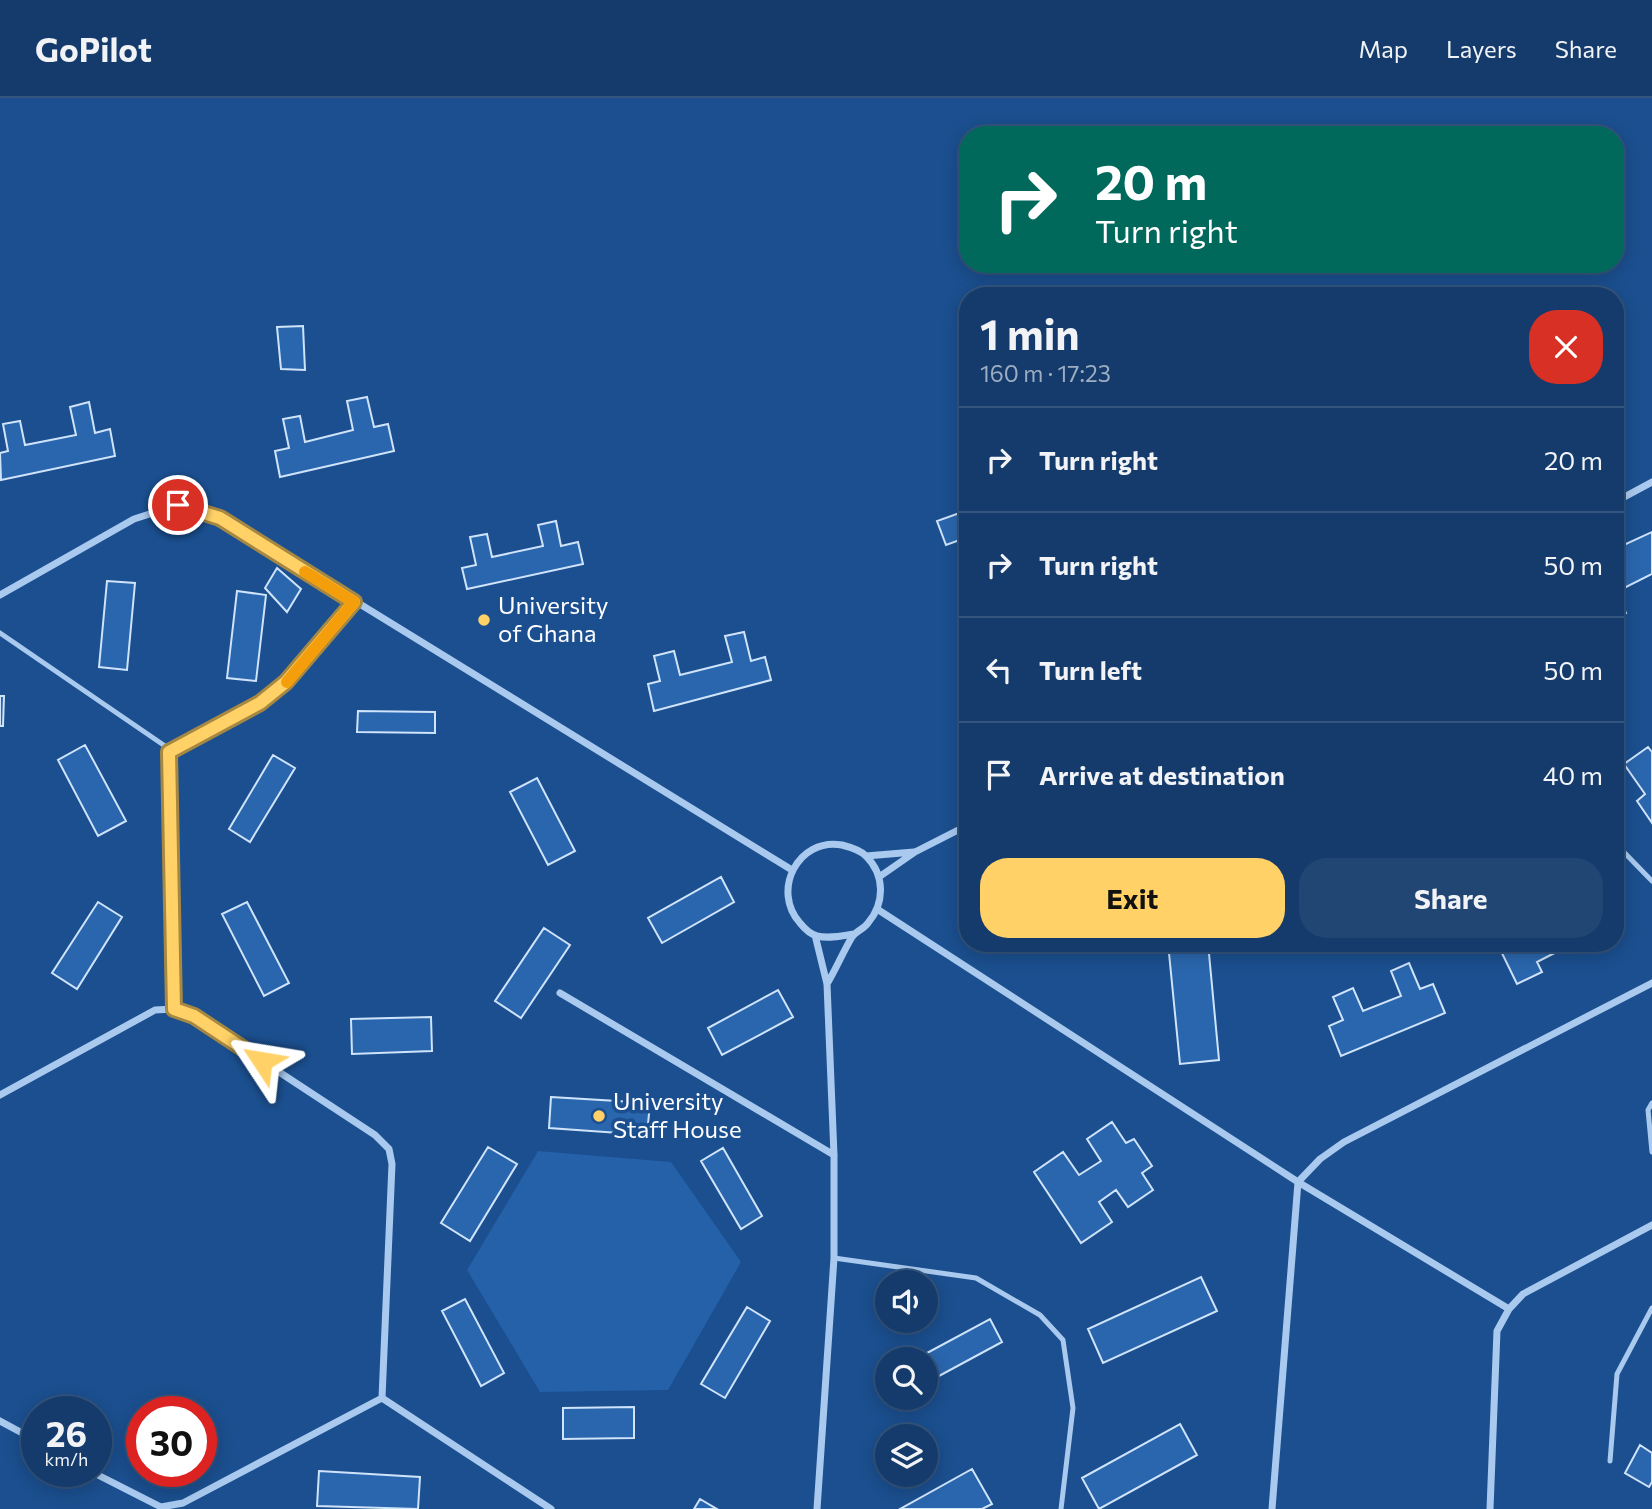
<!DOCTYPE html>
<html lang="en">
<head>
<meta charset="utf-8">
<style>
	:root { --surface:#143b6b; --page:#214673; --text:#f1f3f6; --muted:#9dadc1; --line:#33557e; --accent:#ffd166 }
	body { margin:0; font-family:Commissioner,sans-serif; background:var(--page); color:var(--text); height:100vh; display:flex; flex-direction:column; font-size:26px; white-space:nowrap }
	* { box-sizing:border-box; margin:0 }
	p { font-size:23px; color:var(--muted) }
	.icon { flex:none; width:38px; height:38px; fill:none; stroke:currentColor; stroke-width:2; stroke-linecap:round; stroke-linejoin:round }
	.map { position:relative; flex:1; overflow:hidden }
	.side { position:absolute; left:959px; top:189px; width:665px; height:665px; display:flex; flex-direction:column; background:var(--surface); border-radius:28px; box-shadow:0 4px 18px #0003,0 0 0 2px var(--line) }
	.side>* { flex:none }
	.top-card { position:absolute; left:959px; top:28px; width:665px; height:147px; border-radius:28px; box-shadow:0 4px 18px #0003,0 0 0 2px var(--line); background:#00695c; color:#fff; overflow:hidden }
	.buttons { position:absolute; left:875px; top:1172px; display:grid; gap:14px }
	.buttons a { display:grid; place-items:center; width:63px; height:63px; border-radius:50%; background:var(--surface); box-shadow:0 4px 18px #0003,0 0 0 2px var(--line); font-size:35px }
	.speed { position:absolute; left:21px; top:1298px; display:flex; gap:14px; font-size:35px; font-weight:700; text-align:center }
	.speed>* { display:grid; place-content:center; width:91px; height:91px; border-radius:50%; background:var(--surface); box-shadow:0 4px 18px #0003,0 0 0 2px var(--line); line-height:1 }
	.speed small { font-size:18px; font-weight:400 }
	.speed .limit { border:10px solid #d22; background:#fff; color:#111 }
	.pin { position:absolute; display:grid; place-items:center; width:60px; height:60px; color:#fff; margin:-30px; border:4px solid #fff; border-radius:50%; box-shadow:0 2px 7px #0007 }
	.me { position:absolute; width:77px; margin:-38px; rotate:303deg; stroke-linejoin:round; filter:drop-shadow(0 0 5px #0008) }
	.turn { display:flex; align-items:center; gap:24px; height:147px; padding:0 21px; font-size:32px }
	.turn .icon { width:91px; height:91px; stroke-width:2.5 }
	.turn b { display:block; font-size:49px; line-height:60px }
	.round { display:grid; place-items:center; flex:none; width:74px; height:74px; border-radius:28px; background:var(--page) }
	.overview { display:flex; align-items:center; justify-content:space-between; height:119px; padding:0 21px }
	h1 { font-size:42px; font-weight:700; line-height:52px }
	.action { display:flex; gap:14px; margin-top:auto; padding:14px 21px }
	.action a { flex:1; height:80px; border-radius:28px; background:var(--accent); color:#111; font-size:28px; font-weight:700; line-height:80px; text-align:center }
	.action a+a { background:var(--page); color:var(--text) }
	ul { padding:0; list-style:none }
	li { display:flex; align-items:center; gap:21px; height:105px; padding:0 21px; border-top:2px solid var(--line) }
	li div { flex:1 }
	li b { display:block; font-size:26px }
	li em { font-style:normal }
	header { display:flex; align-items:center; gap:42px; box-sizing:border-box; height:98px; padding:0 35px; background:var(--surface); border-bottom:2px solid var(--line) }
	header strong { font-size:33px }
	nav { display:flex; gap:38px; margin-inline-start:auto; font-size:24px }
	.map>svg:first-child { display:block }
	.green { fill:#2461a8 }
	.building { fill:#2a66ad; stroke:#cfe3fa; stroke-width:2 }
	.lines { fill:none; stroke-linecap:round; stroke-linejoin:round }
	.lane { stroke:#a9c9ee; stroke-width:5 }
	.street { stroke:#a9c9ee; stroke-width:7 }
	.route-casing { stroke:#a68842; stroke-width:18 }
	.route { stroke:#ffd166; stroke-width:12 }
	.slow { stroke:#f59e0b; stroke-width:12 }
	.poi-dot { fill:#ffd166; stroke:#1b4f8f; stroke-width:2.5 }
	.labels { text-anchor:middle; stroke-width:7; stroke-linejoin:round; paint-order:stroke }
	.poi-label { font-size:24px; fill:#fff; stroke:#1b4f8f; text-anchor:start }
</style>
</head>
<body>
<header>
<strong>GoPilot</strong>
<nav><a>Map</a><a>Layers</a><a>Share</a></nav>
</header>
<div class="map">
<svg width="1652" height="1411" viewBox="0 0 1652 1411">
	<rect width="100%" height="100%" fill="#1b4f8f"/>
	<path class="green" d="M538,1053L671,1064L741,1164L668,1292L540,1294L467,1172Z"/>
	<path class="building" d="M303,228L305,272L281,271L277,229Z
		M367,299L374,329L388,326L394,353L280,379L275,353L289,350L283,321L300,318L305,344L353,332L347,303Z
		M89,304L95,335L110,331L115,358L1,382L0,355L8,353L3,326L20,323L25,347L76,337L70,309Z
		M968,412V439L946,447L937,423Z
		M556,423L561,448L578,444L583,466L467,491L462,470L476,467L470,439L487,436L492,459L543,448L538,427Z
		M1652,434V476L1616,494L1626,515L1615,520V451Z
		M277,470L301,491L287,514L265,490Z
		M107,483L135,485L127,572L99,569Z
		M237,493L266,497L256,583L227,580Z
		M744,534L751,563L765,559L771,582L654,613L648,586L660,583L654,558L674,553L680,577L732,564L725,538Z
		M0,598H4L3,628H0Z
		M358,613L435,614V635L357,634Z
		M85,647L126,723L98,738L58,662Z
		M1648,649L1652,654V725L1637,703L1645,696L1624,666Z
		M273,657L295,670L250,744L229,731Z
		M537,680L575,753L548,767L510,694Z
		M721,779L734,804L662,845L648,820Z
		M98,804L122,819L77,891L52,875Z
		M247,804L289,885L264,898L222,816Z
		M1615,804L1624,821L1615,825Z
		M544,830L570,847L521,920L495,903Z
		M1168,845H1208L1219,962L1180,966Z
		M1497,845H1574L1537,864L1542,874L1517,886Z
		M1409,865L1420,891L1433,886L1445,915L1341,958L1329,928L1343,922L1333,899L1353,890L1363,913L1401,898L1391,873Z
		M778,892L793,919L722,957L708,930Z
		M431,919L432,953L352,956L351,921Z
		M551,999L650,1005L647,1037L549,1030Z
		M1112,1024L1126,1045L1134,1041L1152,1068L1142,1075L1153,1092L1128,1109L1116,1092L1099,1104L1112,1124L1081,1145L1034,1074L1063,1054L1079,1077L1101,1063L1087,1041Z
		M488,1049L517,1066L470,1143L441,1125Z
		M723,1050L762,1118L741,1131L701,1063Z
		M1201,1179L1217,1213L1103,1265L1088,1231Z
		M465,1201L504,1275L481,1288L442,1213Z
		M747,1209L770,1223L725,1300L701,1286Z
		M990,1221L1002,1244L926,1285V1262H914Z
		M634,1309V1340L563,1341V1310Z
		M1180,1326L1197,1357L1099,1411L1082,1380Z
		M1640,1347L1652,1355V1384L1649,1389L1625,1375Z
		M972,1371L992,1406L982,1411H900Z
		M319,1373L420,1379L418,1411L317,1408Z
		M700,1401L717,1411H694Z"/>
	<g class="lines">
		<path class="lane" d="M0,535L165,648L169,654L174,911
			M169,654L260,605L286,584L354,504
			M1615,745L1652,783
			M1652,1005L1648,1012L1652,1054
			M834,1160L976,1180L1040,1217L1063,1242L1073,1310L1061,1411
			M1610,1363L1617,1276L1652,1210"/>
		<path class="street" d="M1615,404L1652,384
			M0,497L134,421L178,407L220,420L792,772
			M866,758L914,754
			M879,779L915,754L968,727
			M877,811L1298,1084L1509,1211
			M815,837L827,886L834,1057V1160L817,1411
			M827,886C836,871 843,854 852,839C856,833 864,831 868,825C885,805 885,777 866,758C860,752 850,749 842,747C798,739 771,793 800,825C804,830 810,836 817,838C829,841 842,838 854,836
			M560,895L834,1057
			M0,997L155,912L174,911L194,918L375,1037L389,1051L392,1066L382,1300
			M0,1323L37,1343
			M92,1374L161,1409L183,1405L382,1300L551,1411
			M1272,1411L1298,1084L1320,1061L1344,1044L1652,885
			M1490,1411L1497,1233L1509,1211L1523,1196L1652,1127"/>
	</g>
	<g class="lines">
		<defs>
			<path id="route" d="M178,407L220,420L354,504L286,584L260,605L169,654L174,911L194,918L262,963"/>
		</defs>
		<use href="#route" class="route-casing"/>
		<use href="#route" class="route"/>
		<path class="slow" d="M287,584L354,504L305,474"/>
	</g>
	<g class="poi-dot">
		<circle cx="484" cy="522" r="7"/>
		<circle cx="599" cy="1018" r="7"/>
	</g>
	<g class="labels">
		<g class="poi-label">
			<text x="498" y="516">University<tspan x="498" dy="28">of Ghana</tspan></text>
			<text x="613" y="1012">University<tspan x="613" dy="28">Staff House</tspan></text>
		</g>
	</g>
</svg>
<div class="buttons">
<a><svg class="icon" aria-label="sound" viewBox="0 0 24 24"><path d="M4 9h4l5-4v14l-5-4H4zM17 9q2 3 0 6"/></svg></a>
<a><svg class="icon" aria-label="search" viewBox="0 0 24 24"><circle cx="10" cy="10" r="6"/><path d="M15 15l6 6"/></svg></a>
<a><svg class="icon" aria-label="layers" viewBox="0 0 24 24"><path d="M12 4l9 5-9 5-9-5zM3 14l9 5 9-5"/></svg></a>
</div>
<div class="speed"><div>26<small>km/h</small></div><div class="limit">30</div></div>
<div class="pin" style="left:178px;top:407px;background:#d93025"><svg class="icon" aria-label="arrive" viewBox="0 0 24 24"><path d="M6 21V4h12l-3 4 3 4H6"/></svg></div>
<svg class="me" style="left:262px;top:963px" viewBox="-20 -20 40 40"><path d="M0-17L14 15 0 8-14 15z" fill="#ffd166" stroke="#fff" stroke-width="4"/></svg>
<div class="top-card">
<div class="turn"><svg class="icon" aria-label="right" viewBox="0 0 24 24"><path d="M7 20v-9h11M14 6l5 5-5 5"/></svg><div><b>20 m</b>Turn right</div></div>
</div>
<section class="side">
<div class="overview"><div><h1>1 min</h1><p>160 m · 17:23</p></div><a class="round" style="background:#d93025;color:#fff"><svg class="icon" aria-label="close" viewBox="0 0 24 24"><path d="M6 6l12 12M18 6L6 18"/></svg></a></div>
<ul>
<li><svg class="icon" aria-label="right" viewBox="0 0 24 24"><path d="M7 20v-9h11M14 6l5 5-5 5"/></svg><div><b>Turn right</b></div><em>20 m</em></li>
<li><svg class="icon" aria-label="right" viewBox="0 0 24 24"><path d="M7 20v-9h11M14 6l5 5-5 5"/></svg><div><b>Turn right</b></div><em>50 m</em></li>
<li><svg class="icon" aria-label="left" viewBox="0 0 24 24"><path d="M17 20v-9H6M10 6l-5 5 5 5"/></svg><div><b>Turn left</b></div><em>50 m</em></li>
<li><svg class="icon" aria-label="arrive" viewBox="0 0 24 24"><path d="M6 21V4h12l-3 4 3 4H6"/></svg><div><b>Arrive at destination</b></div><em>40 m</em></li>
</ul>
<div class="action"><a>Exit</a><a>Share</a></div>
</section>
</div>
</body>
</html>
